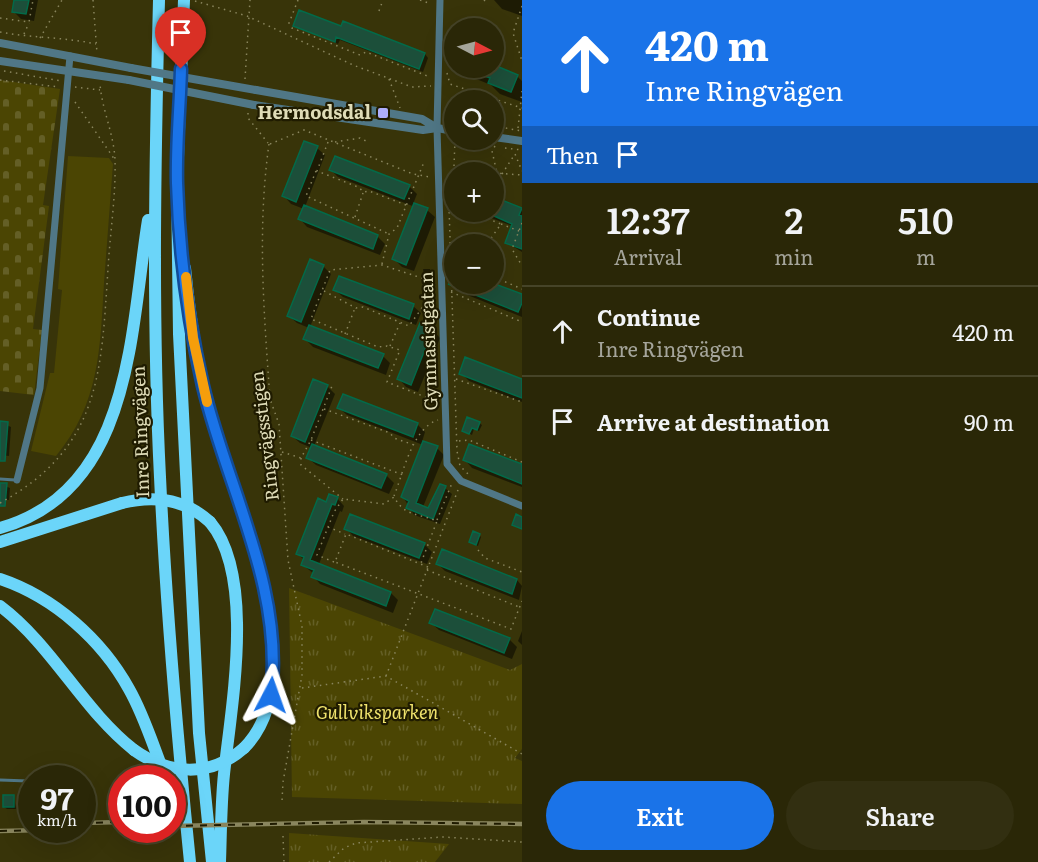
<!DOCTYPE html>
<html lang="en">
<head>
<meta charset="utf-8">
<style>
	:root { --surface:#2a2707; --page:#322f11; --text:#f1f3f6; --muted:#a5a59b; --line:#464428; --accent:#1a73e8 }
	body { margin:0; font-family:Literata,serif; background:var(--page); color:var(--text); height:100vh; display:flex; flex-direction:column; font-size:22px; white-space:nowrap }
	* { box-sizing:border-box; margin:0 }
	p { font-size:20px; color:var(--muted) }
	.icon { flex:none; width:33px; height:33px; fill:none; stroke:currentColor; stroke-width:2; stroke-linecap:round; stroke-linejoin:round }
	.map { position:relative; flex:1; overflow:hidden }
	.side { display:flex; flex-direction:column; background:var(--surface); width:516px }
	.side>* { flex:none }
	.top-card { background:#1a73e8; color:#fff; overflow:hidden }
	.needle { width:39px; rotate:96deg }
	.buttons { position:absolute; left:444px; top:18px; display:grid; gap:12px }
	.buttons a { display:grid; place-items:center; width:60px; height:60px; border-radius:50%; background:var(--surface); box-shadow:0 6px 24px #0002,0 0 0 2px var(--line); font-size:30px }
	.speed { position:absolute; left:18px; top:765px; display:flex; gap:12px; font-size:30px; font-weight:700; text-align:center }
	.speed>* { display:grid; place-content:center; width:78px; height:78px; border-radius:50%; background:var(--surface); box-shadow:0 6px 24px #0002,0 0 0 2px var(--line); line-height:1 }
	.speed small { font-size:15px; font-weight:400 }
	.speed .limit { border:9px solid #d22; background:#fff; color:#111 }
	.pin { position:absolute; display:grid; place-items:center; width:51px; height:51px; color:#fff; margin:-62px -26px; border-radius:50% 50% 50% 0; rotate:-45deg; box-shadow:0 0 6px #0007 }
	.pin .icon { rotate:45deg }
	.me { position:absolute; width:66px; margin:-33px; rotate:4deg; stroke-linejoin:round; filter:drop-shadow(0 0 4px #0008) }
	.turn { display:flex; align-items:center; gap:21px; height:126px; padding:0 24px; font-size:27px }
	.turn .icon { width:78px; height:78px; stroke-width:2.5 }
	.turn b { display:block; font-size:42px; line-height:51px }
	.then { display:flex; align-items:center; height:57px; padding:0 24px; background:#0003; gap:12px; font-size:22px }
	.eta { display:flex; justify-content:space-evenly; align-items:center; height:102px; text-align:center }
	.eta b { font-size:36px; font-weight:600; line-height:42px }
	.primary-button { display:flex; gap:12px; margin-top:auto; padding:12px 24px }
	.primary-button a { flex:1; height:69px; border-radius:36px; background:var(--accent); color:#fff; font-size:24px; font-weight:600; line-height:69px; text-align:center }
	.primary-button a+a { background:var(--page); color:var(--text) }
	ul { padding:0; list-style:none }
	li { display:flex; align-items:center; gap:18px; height:90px; padding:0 24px; border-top:2px solid var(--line) }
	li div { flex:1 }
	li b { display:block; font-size:22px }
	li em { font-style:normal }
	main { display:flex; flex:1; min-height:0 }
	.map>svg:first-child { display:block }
	.green { fill:#4b4503 }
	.cemetery { fill:url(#cemetery-stones) }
	.park { fill:url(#park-tufts) }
	.shadow { fill:#0007 }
	.building { fill:#1c4f3a; stroke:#036a49; stroke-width:1.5 }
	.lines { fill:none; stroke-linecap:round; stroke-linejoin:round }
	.path { stroke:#89855d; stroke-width:1.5; stroke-dasharray:1.5 4.5; stroke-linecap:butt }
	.service { stroke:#507786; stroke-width:3 }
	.minor { stroke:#507786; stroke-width:7 }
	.tertiary { stroke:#507786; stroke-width:8 }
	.motorway { stroke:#6bd5f9; stroke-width:12 }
	.rail-casing { stroke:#8a865e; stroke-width:4.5 }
	.rail { stroke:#1f1b00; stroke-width:2; stroke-dasharray:7; stroke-linecap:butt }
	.tertiary-bridge { stroke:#507786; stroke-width:8 }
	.motorway-bridge { stroke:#6bd5f9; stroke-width:12 }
	.route-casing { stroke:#114b97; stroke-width:15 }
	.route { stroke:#1a73e8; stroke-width:10 }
	.slow { stroke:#f59e0b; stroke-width:10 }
	.poi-dot { fill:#aeaefb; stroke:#1f1b00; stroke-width:2 }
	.labels { text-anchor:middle; stroke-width:4.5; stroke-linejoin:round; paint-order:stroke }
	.poi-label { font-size:18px; font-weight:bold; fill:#dfdcb7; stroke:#1f1b00; text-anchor:end }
	.street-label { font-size:18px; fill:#dfdcb7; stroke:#1f1b00 }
	.park-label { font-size:18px; font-style:italic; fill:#efe26c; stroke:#1f1b00 }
</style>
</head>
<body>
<main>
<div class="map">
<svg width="522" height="862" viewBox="0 0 522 862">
	<defs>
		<pattern id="cemetery-stones" width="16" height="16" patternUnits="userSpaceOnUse" patternTransform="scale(1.5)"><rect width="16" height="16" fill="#4b4503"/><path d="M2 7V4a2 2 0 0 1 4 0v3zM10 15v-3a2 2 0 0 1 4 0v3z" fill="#645f26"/></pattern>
		<pattern id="park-tufts" width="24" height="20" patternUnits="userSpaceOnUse" patternTransform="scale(1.5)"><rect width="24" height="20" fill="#4b4503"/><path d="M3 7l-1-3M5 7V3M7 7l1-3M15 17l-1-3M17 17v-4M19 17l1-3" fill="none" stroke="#645f26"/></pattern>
	</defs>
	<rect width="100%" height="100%" fill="#383409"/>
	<path class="green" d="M68,156L109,158L113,164C110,204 107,243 104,283C100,348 100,403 56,456L31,451L50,373H54L62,290L58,289Z"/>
	<path class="cemetery" d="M0,80L60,89L43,205L49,206L33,329L42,330L34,395L0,391Z"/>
	<path class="park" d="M289,588L510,670L522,664V749L515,758L522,761V804L292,797Z
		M289,833L449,844L435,862H289Z"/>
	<path class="shadow" d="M15,0H38L34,21L21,19L13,11Z
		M494,0H522V16L502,9Z
		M344,23L425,54L428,58L423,72L340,40L338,44L295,25L342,28Z
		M457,68H494L517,76L522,81V102L500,94L491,85L464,74Z
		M305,143L317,148L325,155L305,207L377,236L385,244L380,255L307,227L300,219L304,209L291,204L284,196Z
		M331,170L409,186L417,194L413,204L427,210L435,217L414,271L402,267L394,259L415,207L338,177Z
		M494,199L522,210V252L506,242L513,226L475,212H494Z
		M323,266L331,274L310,327L383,356L390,363L386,375L313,347L305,339L309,328L297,323L289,316Z
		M423,269H430L431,275H424Z
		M459,284H491L522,296V317L465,294L458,287Z
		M335,290L413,306L421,313L416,325L343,297Z
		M420,325L433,330L440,338L418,392L406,387L399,379Z
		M461,373L522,381V402L469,381Z
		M327,386L335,394L314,446L386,475L394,483L389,494L316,465L308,458L312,448L300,443L292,436Z
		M339,408L417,424L425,432L422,442L437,448L444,455L423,507L429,510L445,488L452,494L440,524L414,515L403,497L423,445L347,415Z
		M0,422L11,427L9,456L0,455Z
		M479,423L482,425L479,431L474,429L472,435L463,430Z
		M465,460L522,466V487L472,468Z
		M0,484L10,488L9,500H0Z
		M337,498L344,506L342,512L340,511L319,564L391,593L398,600L393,613L320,584L313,576L314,574L303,565L304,560L298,554L327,503Z
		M346,528L424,544L432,552L427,564L353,536Z
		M479,535L481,537L478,546L472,544L470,542Z
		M442,551L517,580L522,586L519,600L445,571L438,564Z
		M431,623L509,639L517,647L512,659L439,630Z
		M522,631V645L518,641Z
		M14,797L16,809H7L4,807Z"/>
	<path class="building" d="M14,0H29L26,14L12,12Z
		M299,10L341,26L343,21L425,53L419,69L336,37L335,42L293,26Z
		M494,65L518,75L511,92L488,83L490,78L463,68Z
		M304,141L318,146L296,202L282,196Z
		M335,156L410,185L404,199L329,170Z
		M494,197L522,208L519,215L522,216V249L505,243L512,224L494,216Z
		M414,203L428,208L406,265L392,259Z
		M304,205L378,235L373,249L298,219Z
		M310,259L324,265L301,322L287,316Z
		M339,276L414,304L409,319L333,290Z
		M448,284H495L522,294V303L518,312Z
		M420,323L433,329L411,385L397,379Z
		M309,325L384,354L378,368L303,339Z
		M465,357L522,379V398L459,374Z
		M313,379L328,385L305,442L291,436Z
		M343,394L418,423L413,437L337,408Z
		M467,417L480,422L477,430L472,428L469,434L462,431Z
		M0,421L8,422L5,461H0Z
		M423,441L438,446L416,503L428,508L440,484L446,486L433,519L406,508L409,501L401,497Z
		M312,444L387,474L381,488L306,458Z
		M469,444L522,464V484L463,460Z
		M0,483H7L5,506H0Z
		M329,494L338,497L335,505L332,504L310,560L391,592L386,606L311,577L314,570L301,565L304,557L296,554L318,498L326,502Z
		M350,514L425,543L419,558L344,529Z
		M516,514L522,517V529L512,525Z
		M473,531L480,534L476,545L469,542Z
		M442,549L517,579L512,594L436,564Z
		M435,609L510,638L504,653L429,623Z
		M3,795H14V807H3Z"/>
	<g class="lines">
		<path class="path" d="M93,0L97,53
			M298,0L289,23L292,28L360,55L366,52L430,77
			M420,0L431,4
			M484,0L485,1
			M195,1L247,16L353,65L412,87L431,86
			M522,6L513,33L522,61
			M379,11L383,0
			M0,18L29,22L33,0
			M0,32C32,38 64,37 96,44
			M24,34L29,23
			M40,38L62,0
			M4,71L61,81
			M447,73L450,84L497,100
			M245,79L250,0
			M389,79L400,108
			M0,80L59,87
			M75,87L100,90
			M75,102L115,160
			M494,103L497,100L522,108
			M248,113V118L268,143
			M454,120L449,119L445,112L448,105L456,100L457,96
			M494,126L522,131
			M518,128L522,91
			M328,142L317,171L358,187L364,192L369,191L406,205
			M335,142L360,138L366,141
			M456,142H465
			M269,144C257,229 264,314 270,399L279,424L288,560L302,626V675L283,782L282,801
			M270,144L304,130L413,174L430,177
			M495,146L492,151L497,173
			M505,148L522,150
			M454,166L455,140
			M316,171L306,196L389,234
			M457,172H470
			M494,173L522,175
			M502,174L515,154L522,171
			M448,176L457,451L460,466L470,476
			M471,212L501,224L487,244
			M355,217L363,193
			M522,223L512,249L522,266
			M501,224L519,231
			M382,264L389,234L397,228L424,162
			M494,277L522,289
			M434,282L382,265L330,270L311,319L378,347L387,346L400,350L387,382L428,398H438
			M324,291L356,308L363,307L409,326L422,308L433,304
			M451,292L522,322
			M345,334L355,308
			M390,346L400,323
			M456,379L522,402
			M324,409L390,433L394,438L414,445
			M311,440L403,475
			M459,441L469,440L522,462
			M282,452L301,458L311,440L332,386
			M301,458V465L343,499
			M394,496C403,474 412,428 438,420
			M0,503C101,447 101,373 108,269C110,233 116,196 115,160C114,134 102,110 100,84
			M437,520L452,483
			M328,527L345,534
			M478,550L485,558L522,572
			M334,562L317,555L334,512L343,499L384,504L394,497C405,517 418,513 437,521L421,563
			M428,567L346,534L335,562L511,629L522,601
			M427,570L519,607
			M386,676L458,490
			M302,688L386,676L522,754
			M283,836L284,862
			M329,862L344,848L356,843L443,837L522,842"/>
		<path class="service" d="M0,479L15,480
			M0,780L28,781"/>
		<path class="minor" d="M440,0L437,128L447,464L461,481L522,506
			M17,480L40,388L70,56"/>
		<path class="tertiary" d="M0,43L131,68
			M0,61L129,80
			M256,90L422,119L437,128
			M254,105L423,130L437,128L454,131
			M494,137L522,141"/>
		<path class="motorway" d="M159,0C155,159 152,318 160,477C166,606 177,734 190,862
			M184,0L177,183L179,334L199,733L212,862
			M185,268C190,318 197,367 211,415C234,499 317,675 244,748
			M210,522C256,576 231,708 224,774C221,803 221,833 220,862
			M0,528C133,491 130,331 148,220
			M0,542L122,503
			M0,579C54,597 102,640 129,689C145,717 154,749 166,778
			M0,606C53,646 82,709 134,750
			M172,799L179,821"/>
		<defs>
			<path id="rail" d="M82,823L122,822
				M172,826L364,822L522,824
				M0,831L45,830"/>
		</defs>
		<use href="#rail" class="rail-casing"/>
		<use href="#rail" class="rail"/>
		<path class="tertiary-bridge" d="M131,68L256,90
			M129,80L254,105"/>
		<path class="motorway-bridge" d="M122,503C155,495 185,499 210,522
			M134,750C169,775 210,778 244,748"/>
	</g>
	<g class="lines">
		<defs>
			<path id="route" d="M181,69C180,106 176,145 177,183C179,250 188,320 203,386C227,488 284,587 271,695"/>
		</defs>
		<use href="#route" class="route-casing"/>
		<use href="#route" class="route"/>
		<path class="slow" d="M186,277L193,338L207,402"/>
	</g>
	<rect class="poi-dot" x="377" y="107" width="12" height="12" rx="3"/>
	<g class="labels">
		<g class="poi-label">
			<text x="371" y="119">Hermodsdal</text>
		</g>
		<g class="street-label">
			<text transform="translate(429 341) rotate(-92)" y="6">Gymnasistgatan</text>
			<text transform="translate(141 432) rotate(-92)" y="6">Inre Ringvägen</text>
			<text transform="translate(265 436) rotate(-97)" y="6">Ringvägsstigen</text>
		</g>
		<g class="park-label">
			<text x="377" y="719">Gullviksparken</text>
		</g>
	</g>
</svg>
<div class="buttons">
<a><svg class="needle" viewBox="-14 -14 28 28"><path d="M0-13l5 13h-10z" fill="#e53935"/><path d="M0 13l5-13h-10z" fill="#a5a59b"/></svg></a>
<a><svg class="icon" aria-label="search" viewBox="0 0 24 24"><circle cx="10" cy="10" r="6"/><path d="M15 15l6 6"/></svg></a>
<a>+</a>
<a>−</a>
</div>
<div class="speed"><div>97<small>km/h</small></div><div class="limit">100</div></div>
<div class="pin" style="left:181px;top:69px;background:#d93025"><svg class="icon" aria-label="arrive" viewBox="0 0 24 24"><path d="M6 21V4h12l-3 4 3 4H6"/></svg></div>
<svg class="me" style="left:271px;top:695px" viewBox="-20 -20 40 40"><path d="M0-17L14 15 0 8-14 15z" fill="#1a73e8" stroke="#fff" stroke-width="4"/></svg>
</div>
<section class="side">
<div class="top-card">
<div class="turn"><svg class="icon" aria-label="ahead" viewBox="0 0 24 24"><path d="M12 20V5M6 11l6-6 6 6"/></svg><div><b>420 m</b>Inre Ringvägen</div></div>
<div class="then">Then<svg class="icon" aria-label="arrive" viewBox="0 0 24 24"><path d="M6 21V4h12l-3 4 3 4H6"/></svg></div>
</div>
<div class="eta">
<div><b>12:37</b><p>Arrival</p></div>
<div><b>2</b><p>min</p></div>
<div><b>510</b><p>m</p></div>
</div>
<ul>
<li><svg class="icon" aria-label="ahead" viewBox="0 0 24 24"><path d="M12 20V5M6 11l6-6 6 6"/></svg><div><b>Continue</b><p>Inre Ringvägen</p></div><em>420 m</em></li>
<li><svg class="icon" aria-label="arrive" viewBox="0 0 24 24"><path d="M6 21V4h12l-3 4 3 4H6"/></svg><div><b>Arrive at destination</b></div><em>90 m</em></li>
</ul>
<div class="primary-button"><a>Exit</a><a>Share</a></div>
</section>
</main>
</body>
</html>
